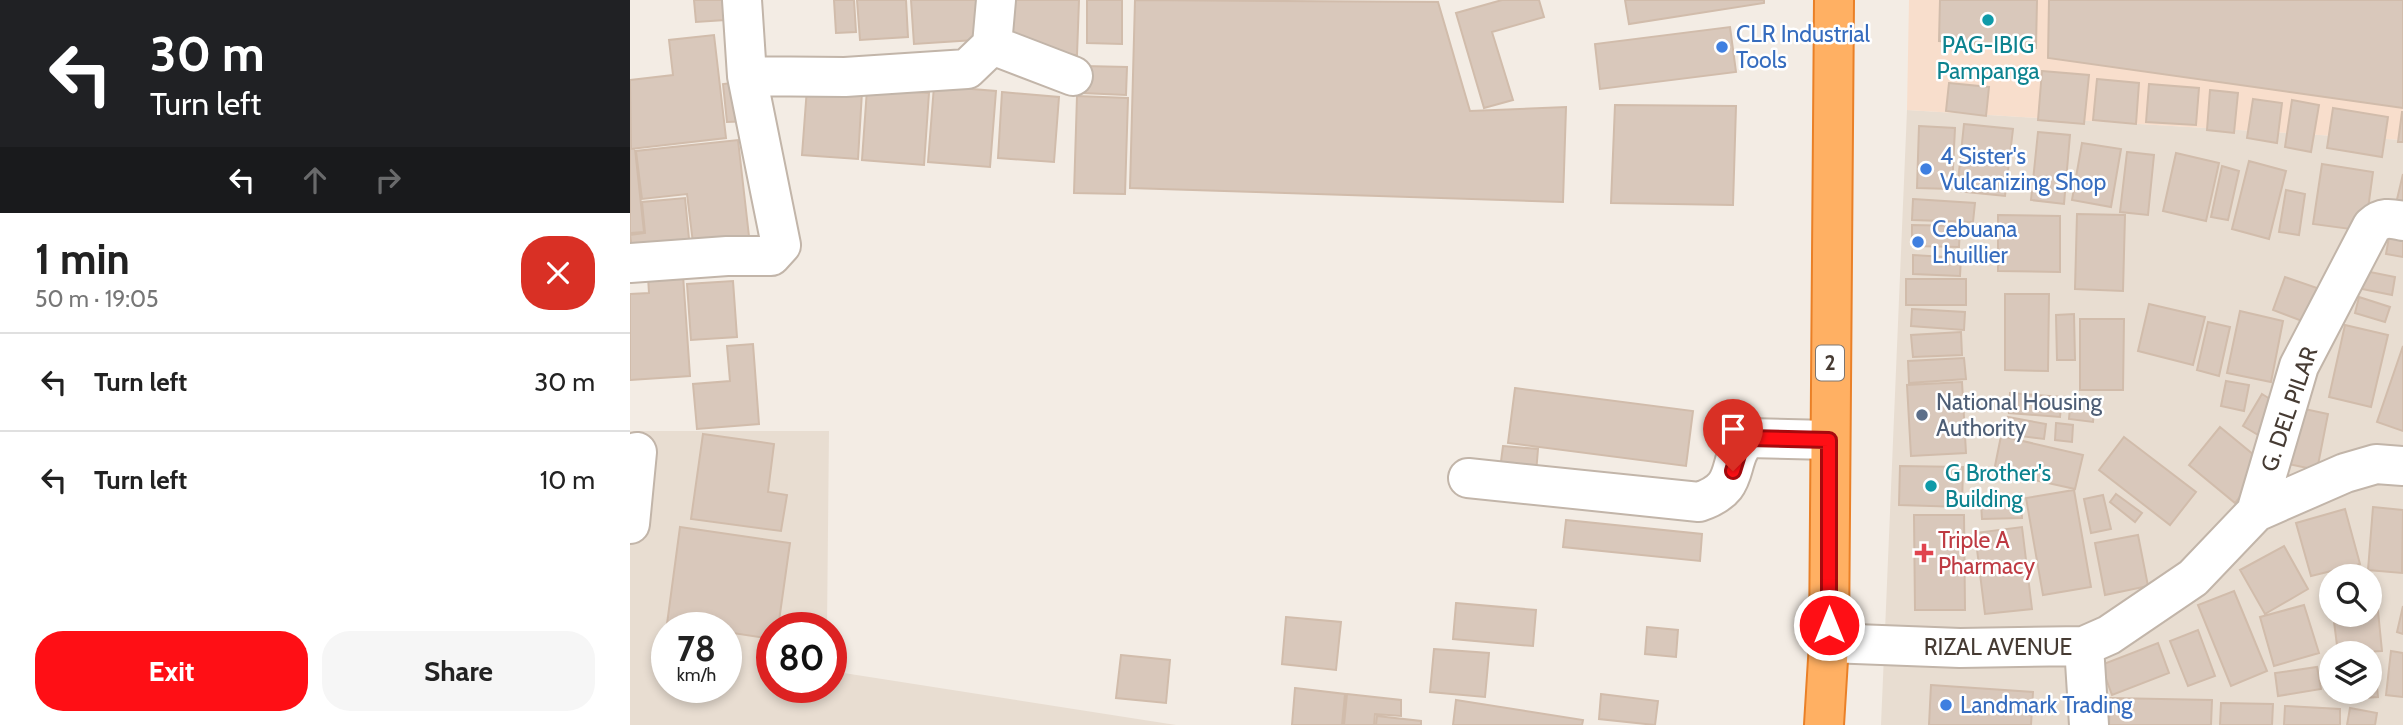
<!DOCTYPE html>
<html lang="en">
<head>
<meta charset="utf-8">
<style>
	:root { --surface:#fff; --page:#f6f6f6; --text:#222; --muted:#767676; --line:#e0e0e0; --accent:#ff0f15 }
	body { margin:0; font-family:Cabin,sans-serif; background:var(--page); color:var(--text); height:100vh; display:flex; flex-direction:column; font-size:26px; white-space:nowrap }
	* { box-sizing:border-box; margin:0 }
	p { font-size:23px; color:var(--muted) }
	.icon { flex:none; width:38px; height:38px; fill:none; stroke:currentColor; stroke-width:2; stroke-linecap:round; stroke-linejoin:round }
	.map { position:relative; flex:1; overflow:hidden }
	.panel { display:flex; flex-direction:column; background:var(--surface); width:630px }
	.panel>* { flex:none }
	.banner { background:#202124; color:#fff; overflow:hidden }
	.buttons { position:absolute; left:1689px; top:564px; display:grid; gap:14px }
	.buttons a { display:grid; place-items:center; width:63px; height:63px; border-radius:50%; background:var(--surface); box-shadow:0 4px 10px #0003; font-size:35px }
	.speed { position:absolute; left:21px; top:612px; display:flex; gap:14px; font-size:35px; font-weight:700; text-align:center }
	.speed>* { display:grid; place-content:center; width:91px; height:91px; border-radius:50%; background:var(--surface); box-shadow:0 4px 10px #0003; line-height:1 }
	.speed small { font-size:18px; font-weight:400 }
	.speed .limit { border:10px solid #d22; background:#fff; color:#111 }
	.pin { position:absolute; display:grid; place-items:center; width:60px; height:60px; color:#fff; margin:-72px -30px; border-radius:50% 50% 50% 0; rotate:-45deg; box-shadow:0 0 7px #0007 }
	.pin .icon { rotate:45deg }
	.me { position:absolute; width:77px; margin:-38px; rotate:0deg; stroke-linejoin:round; filter:drop-shadow(0 0 5px #0008) }
	.turn { display:flex; align-items:center; gap:24px; height:147px; padding:0 35px; font-size:32px }
	.turn .icon { width:91px; height:91px; stroke-width:2.5 }
	.turn b { display:block; font-size:49px; line-height:60px }
	.lanes { display:flex; align-items:center; height:66px; padding:0 35px; background:#0003; justify-content:center; gap:35px; direction:ltr }
	.lanes .off { opacity:.35 }
	.round { display:grid; place-items:center; flex:none; width:74px; height:74px; border-radius:28px; background:var(--page) }
	.head { display:flex; align-items:center; justify-content:space-between; height:119px; padding:0 35px }
	h1 { font-size:42px; font-weight:700; line-height:52px }
	.primary-button { display:flex; gap:14px; margin-top:auto; padding:14px 35px }
	.primary-button a { flex:1; height:80px; border-radius:28px; background:var(--accent); color:#fff; font-size:28px; font-weight:700; line-height:80px; text-align:center }
	.primary-button a+a { background:var(--page); color:var(--text) }
	ul { padding:0; list-style:none }
	li { display:flex; align-items:center; gap:21px; height:98px; padding:0 35px; border-top:2px solid var(--line) }
	li div { flex:1 }
	li b { display:block; font-size:26px }
	li em { font-style:normal }
	main { display:flex; flex:1; min-height:0 }
	.map>svg:first-child { display:block }
	.residential { fill:#e8ddd1; fill-rule:evenodd }
	.commercial { fill:#f8decc }
	.building { fill:#d9c8bb; stroke:#d1bcab; stroke-width:2 }
	.lines { fill:none; stroke-linecap:round; stroke-linejoin:round }
	.minor-casing { stroke:#c2b5a9; stroke-width:42 }
	.highway-casing { stroke:#ea8027; stroke-width:42 }
	.minor { stroke:#fff; stroke-width:38 }
	.highway { stroke:#ffb063; stroke-width:38 }
	.route-casing { stroke:#a60a0e; stroke-width:18 }
	.route { stroke:#ff0f15; stroke-width:12 }
	.culture-dot { fill:#0f9aa8; stroke:#fff; stroke-width:2.5 }
	.shop-dot { fill:#3f7fe0; stroke:#fff; stroke-width:2.5 }
	.service-dot { fill:#5c6f8a; stroke:#fff; stroke-width:2.5 }
	.health-dot { fill:#e0444e; stroke:#fff; stroke-width:2.5 }
	.labels { text-anchor:middle; stroke-width:5; stroke-linejoin:round; paint-order:stroke }
	.shield { fill:#fff; stroke:#7e7670; stroke-width:2 }
	.shield-label { font-size:21px; font-weight:bold; fill:#463b33 }
	.shop-label { font-size:23px; fill:#366cbe; stroke:#fff; text-anchor:start }
	.culture-label { font-size:23px; fill:#0d838f; stroke:#fff }
	.service-label { font-size:23px; fill:#4e5e75; stroke:#fff; text-anchor:start }
	.street-label { font-size:23px; fill:#463b33; stroke:#fff }
	.health-label { font-size:23px; fill:#be3a42; stroke:#fff; text-anchor:start }
</style>
</head>
<body>
<main>
<section class="panel">
<div class="banner">
<div class="turn"><svg class="icon" aria-label="left" viewBox="0 0 24 24"><path d="M17 20v-9H6M10 6l-5 5 5 5"/></svg><div><b>30 m</b>Turn left</div></div>
<div class="lanes"><svg class="icon" aria-label="left" viewBox="0 0 24 24"><path d="M17 20v-9H6M10 6l-5 5 5 5"/></svg><svg class="icon off" aria-label="ahead" viewBox="0 0 24 24"><path d="M12 20V5M6 11l6-6 6 6"/></svg><svg class="icon off" aria-label="right" viewBox="0 0 24 24"><path d="M7 20v-9h11M14 6l5 5-5 5"/></svg></div>
</div>
<div class="head"><div><h1>1 min</h1><p>50 m · 19:05</p></div><a class="round" style="background:#d93025;color:#fff"><svg class="icon" aria-label="close" viewBox="0 0 24 24"><path d="M6 6l12 12M18 6L6 18"/></svg></a></div>
<ul>
<li><svg class="icon" aria-label="left" viewBox="0 0 24 24"><path d="M17 20v-9H6M10 6l-5 5 5 5"/></svg><div><b>Turn left</b></div><em>30 m</em></li>
<li><svg class="icon" aria-label="left" viewBox="0 0 24 24"><path d="M17 20v-9H6M10 6l-5 5 5 5"/></svg><div><b>Turn left</b></div><em>10 m</em></li>
</ul>
<div class="primary-button"><a>Exit</a><a>Share</a></div>
</section>
<div class="map">
<svg width="1773" height="725" viewBox="0 0 1773 725">
	<rect width="100%" height="100%" fill="#f3ece4"/>
	<path class="residential" d="M1277,110L1773,140V725H1251ZM1701,576H1740V614H1701ZM1701,653H1740V691H1701Z
		M0,431H199L197,628H142V688H201V671L546,725H0ZM37,628H96V688H37Z"/>
	<path class="commercial" d="M1279,0H1773V140L1277,110Z"/>
	<path class="building" d="M64,0H93L95,20L66,22Z
		M204,0H224L226,32L206,33Z
		M227,0H276L278,37L230,40Z
		M281,0H358L360,39L284,44Z
		M382,0H449L447,55L380,52Z
		M457,0H492V44L457,43Z
		M505,0L808,2L840,111L936,107L933,202L500,188Z
		M872,0H909L914,17L862,32L883,100L854,108L826,13Z
		M995,0H1134V3L999,24Z
		M1310,0H1407L1406,48L1309,41Z
		M1419,0H1773V108L1418,58Z
		M1100,27L1106,72L970,89L965,44Z
		M84,35L96,138L1,149L0,80L43,75L39,40Z
		M454,66L497,67L496,95L452,93Z
		M1412,71L1459,75L1454,124L1408,120Z
		M1467,79L1509,83L1506,124L1463,120Z
		M116,81L123,121L97,122L93,84Z
		M1319,83L1359,87L1356,116L1316,111Z
		M1519,84L1569,88L1566,125L1516,122Z
		M304,86L366,91L360,167L298,162Z
		M177,88L232,92L228,159L172,155Z
		M237,89L299,93L294,165L232,160Z
		M1580,90L1608,93L1604,133L1577,130Z
		M372,92L429,97L424,162L368,158Z
		M447,96L498,98L495,194L444,193Z
		M1623,99L1652,103L1647,143L1617,138Z
		M1662,100L1689,105L1681,152L1655,147Z
		M985,105L1106,106L1103,205L981,203Z
		M1703,108L1758,117L1752,157L1697,148Z
		M1772,112H1773V142H1768Z
		M1334,124L1383,129L1375,196L1327,191Z
		M1289,126L1325,128L1322,189L1287,188Z
		M1408,132L1440,135L1434,204L1401,200Z
		M108,140L120,245L64,251L57,194L12,199L6,151Z
		M1452,143L1491,149L1481,207L1442,200Z
		M0,149H5L14,232L0,233Z
		M1497,152L1524,155L1518,215L1490,212Z
		M1546,153L1589,163L1576,221L1533,211Z
		M1619,161L1656,171L1639,239L1602,229Z
		M1692,164L1743,172L1735,231L1683,224Z
		M1592,166L1609,171L1598,220L1581,217Z
		M1773,174V214L1764,212Z
		M1656,190L1675,194L1669,235L1649,232Z
		M55,198L60,249L3,256L0,235L15,233L12,202Z
		M1283,199L1345,203L1343,222L1282,220Z
		M1447,214L1495,215L1493,291L1445,289Z
		M1368,215L1430,216V272L1368,271Z
		M1282,225L1330,226L1329,247L1282,246Z
		M1759,237L1773,240V257L1756,254Z
		M1283,255L1331,258L1330,276L1283,274Z
		M1735,271L1765,277L1762,295L1732,289Z
		M53,275L60,376L0,380V294L19,293L18,277Z
		M1655,277L1693,290L1680,324L1643,310Z
		M1276,279H1336V305H1276Z
		M103,281L107,337L61,340L57,284Z
		M1375,294H1419L1418,371L1375,370Z
		M1729,297L1760,307L1755,322L1725,313Z
		M1519,304L1575,317L1563,365L1508,351Z
		M1282,309L1335,312L1334,330L1281,326Z
		M1610,311L1653,321L1641,382L1597,373Z
		M1444,314L1445,360H1427L1426,315Z
		M1450,319H1494L1493,390H1450Z
		M1578,322L1600,327L1589,376L1567,370Z
		M1715,325L1758,335L1741,407L1699,397Z
		M1331,332L1332,355L1283,357L1281,335Z
		M123,344L129,424L67,429L63,384L100,381L97,346Z
		M1773,346V431L1747,422Z
		M1334,358L1336,379L1279,383L1278,361Z
		M1596,381L1619,385L1614,411L1591,406Z
		M1332,382L1336,453L1281,456L1277,385Z
		M885,388L1063,411L1056,466L878,443Z
		M1380,393L1432,397L1430,417L1379,413Z
		M1632,394L1653,407L1635,439L1613,426Z
		M1441,397L1465,400L1463,422L1439,419Z
		M1665,407L1698,414L1687,470L1654,463Z
		M1378,417L1416,424L1414,439L1375,434Z
		M1426,423L1443,425L1442,442L1425,440Z
		M1590,427L1636,465L1605,503L1559,465Z
		M73,434L144,444L138,492L157,495L151,531L61,519Z
		M1371,436L1453,455L1445,489L1364,471Z
		M1494,437L1566,492L1540,525L1469,470Z
		M873,446L908,449L906,473L870,469Z
		M1270,466L1333,467L1332,507L1269,505Z
		M1444,490L1461,587L1413,595L1396,498Z
		M1486,494L1512,513L1505,522L1480,502Z
		M1473,495L1481,529L1461,533L1454,499Z
		M1391,500L1392,518L1352,519L1351,503Z
		M1743,507L1773,510L1772,573L1738,570Z
		M1715,509L1730,564L1681,576L1666,523Z
		M1284,515H1334L1335,610H1285Z
		M936,520L1072,534L1070,561L933,547Z
		M50,527L160,543L148,628H142V639L96,632V628H69L37,624Z
		M1392,527L1402,609L1355,614L1345,533Z
		M1508,535L1518,586L1475,595L1465,543Z
		M1654,546L1678,589L1635,614L1610,570Z
		M1740,581H1745L1752,651L1708,653L1703,614H1740Z
		M1604,591L1637,671L1601,686L1568,605Z
		M826,603L906,610L903,646L823,639Z
		M1674,605L1689,653L1644,666L1630,617Z
		M1773,606V634L1767,632Z
		M656,617L711,622L706,670L652,664Z
		M1017,627L1048,630L1046,657L1015,654Z
		M1568,630L1585,676L1558,686L1540,641Z
		M1528,643L1539,673L1482,695L1471,665Z
		M804,649L859,653L855,697L800,692Z
		M1761,651L1773,653V697L1756,695Z
		M491,655L540,660L536,703L486,698Z
		M1745,666L1748,697L1716,699L1715,691H1740V667Z
		M1687,667L1691,689L1648,696L1645,673Z
		M1301,685L1403,692L1401,725H1299Z
		M665,688L715,694L712,725H662Z
		M717,694L771,700V716L745,714L744,725H714Z
		M971,694L1028,701L1025,725L969,719Z
		M1480,698L1582,700L1581,725H1479Z
		M826,700L953,720L952,725H823Z
		M1591,703L1643,704L1642,725H1590Z
		M1655,706L1710,709V725H1654Z
		M1720,708L1747,713L1745,725H1717Z
		M747,716L791,721V725H746Z"/>
	<g class="lines">
		<defs>
			<path id="minor" d="M362,45L443,76
				M117,76L215,77L337,69L362,45L366,0
				M0,263L97,256H141L151,245L117,76L112,0
				M838,478L1069,502C1114,487 1094,462 1118,438L1199,440
				M1626,512L1669,366L1742,226C1752,217 1760,218 1773,221
				M0,524L7,452
				M1199,643L1330,648L1454,646L1479,635L1563,578L1626,512L1715,473L1746,464L1773,466
				M1454,646L1459,725"/>
			<path id="highway" d="M1194,725L1199,643L1204,0"/>
		</defs>
		<use href="#minor" class="minor-casing"/>
		<use href="#highway" class="highway-casing"/>
		<use href="#minor" class="minor"/>
		<use href="#highway" class="highway"/>
	</g>
	<g class="lines">
		<defs>
			<path id="route" d="M1103,471L1111,445L1118,438L1199,440V625"/>
		</defs>
		<use href="#route" class="route-casing"/>
		<use href="#route" class="route"/>
	</g>
	<g class="culture-dot">
		<circle cx="1358" cy="20" r="7"/>
		<circle cx="1301" cy="486" r="7"/>
	</g>
	<g class="shop-dot">
		<circle cx="1092" cy="47" r="7"/>
		<circle cx="1296" cy="169" r="7"/>
		<circle cx="1288" cy="242" r="7"/>
		<circle cx="1316" cy="705" r="7"/>
	</g>
	<circle class="service-dot" cx="1292" cy="415" r="7"/>
	<path class="health-dot" d="M1290.5 542.5h7v7h7v7h-7v7h-7v-7h-7v-7h7z"/>
	<g class="labels">
		<rect class="shield" x="1186" y="345.5" width="28" height="35" rx="5"/>
		<g class="shield-label">
			<text x="1200" y="370">2</text>
		</g>
		<g class="shop-label">
			<text x="1106" y="42">CLR Industrial<tspan x="1106" dy="26">Tools</tspan></text>
			<text x="1310" y="164">4 Sister's<tspan x="1310" dy="26">Vulcanizing Shop</tspan></text>
			<text x="1302" y="237">Cebuana<tspan x="1302" dy="26">Lhuillier</tspan></text>
			<text x="1330" y="713">Landmark Trading</text>
		</g>
		<g class="culture-label">
			<text x="1358" y="53">PAG-IBIG<tspan x="1358" dy="26">Pampanga</tspan></text>
			<text x="1315" y="481" text-anchor="start">G Brother's<tspan x="1315" dy="26">Building</tspan></text>
		</g>
		<g class="service-label">
			<text x="1306" y="410">National Housing<tspan x="1306" dy="26">Authority</tspan></text>
		</g>
		<g class="street-label">
			<text transform="translate(1659 409) rotate(-71)" y="8">G. DEL PILAR</text>
			<text x="1368" y="655">RIZAL AVENUE</text>
		</g>
		<g class="health-label">
			<text x="1308" y="548">Triple A<tspan x="1308" dy="26">Pharmacy</tspan></text>
		</g>
	</g>
</svg>
<div class="buttons">
<a><svg class="icon" aria-label="search" viewBox="0 0 24 24"><circle cx="10" cy="10" r="6"/><path d="M15 15l6 6"/></svg></a>
<a><svg class="icon" aria-label="layers" viewBox="0 0 24 24"><path d="M12 4l9 5-9 5-9-5zM3 14l9 5 9-5"/></svg></a>
</div>
<div class="speed"><div>78<small>km/h</small></div><div class="limit">80</div></div>
<div class="pin" style="left:1103px;top:471px;background:#d93025"><svg class="icon" aria-label="arrive" viewBox="0 0 24 24"><path d="M6 21V4h12l-3 4 3 4H6"/></svg></div>
<svg class="me" style="left:1199px;top:625px" viewBox="-20 -20 40 40"><circle r="17" fill="#ff0f15" stroke="#fff" stroke-width="3"/><path d="M0-11L8 9 0 5-8 9z" fill="#fff"/></svg>
</div>
</main>
</body>
</html>
